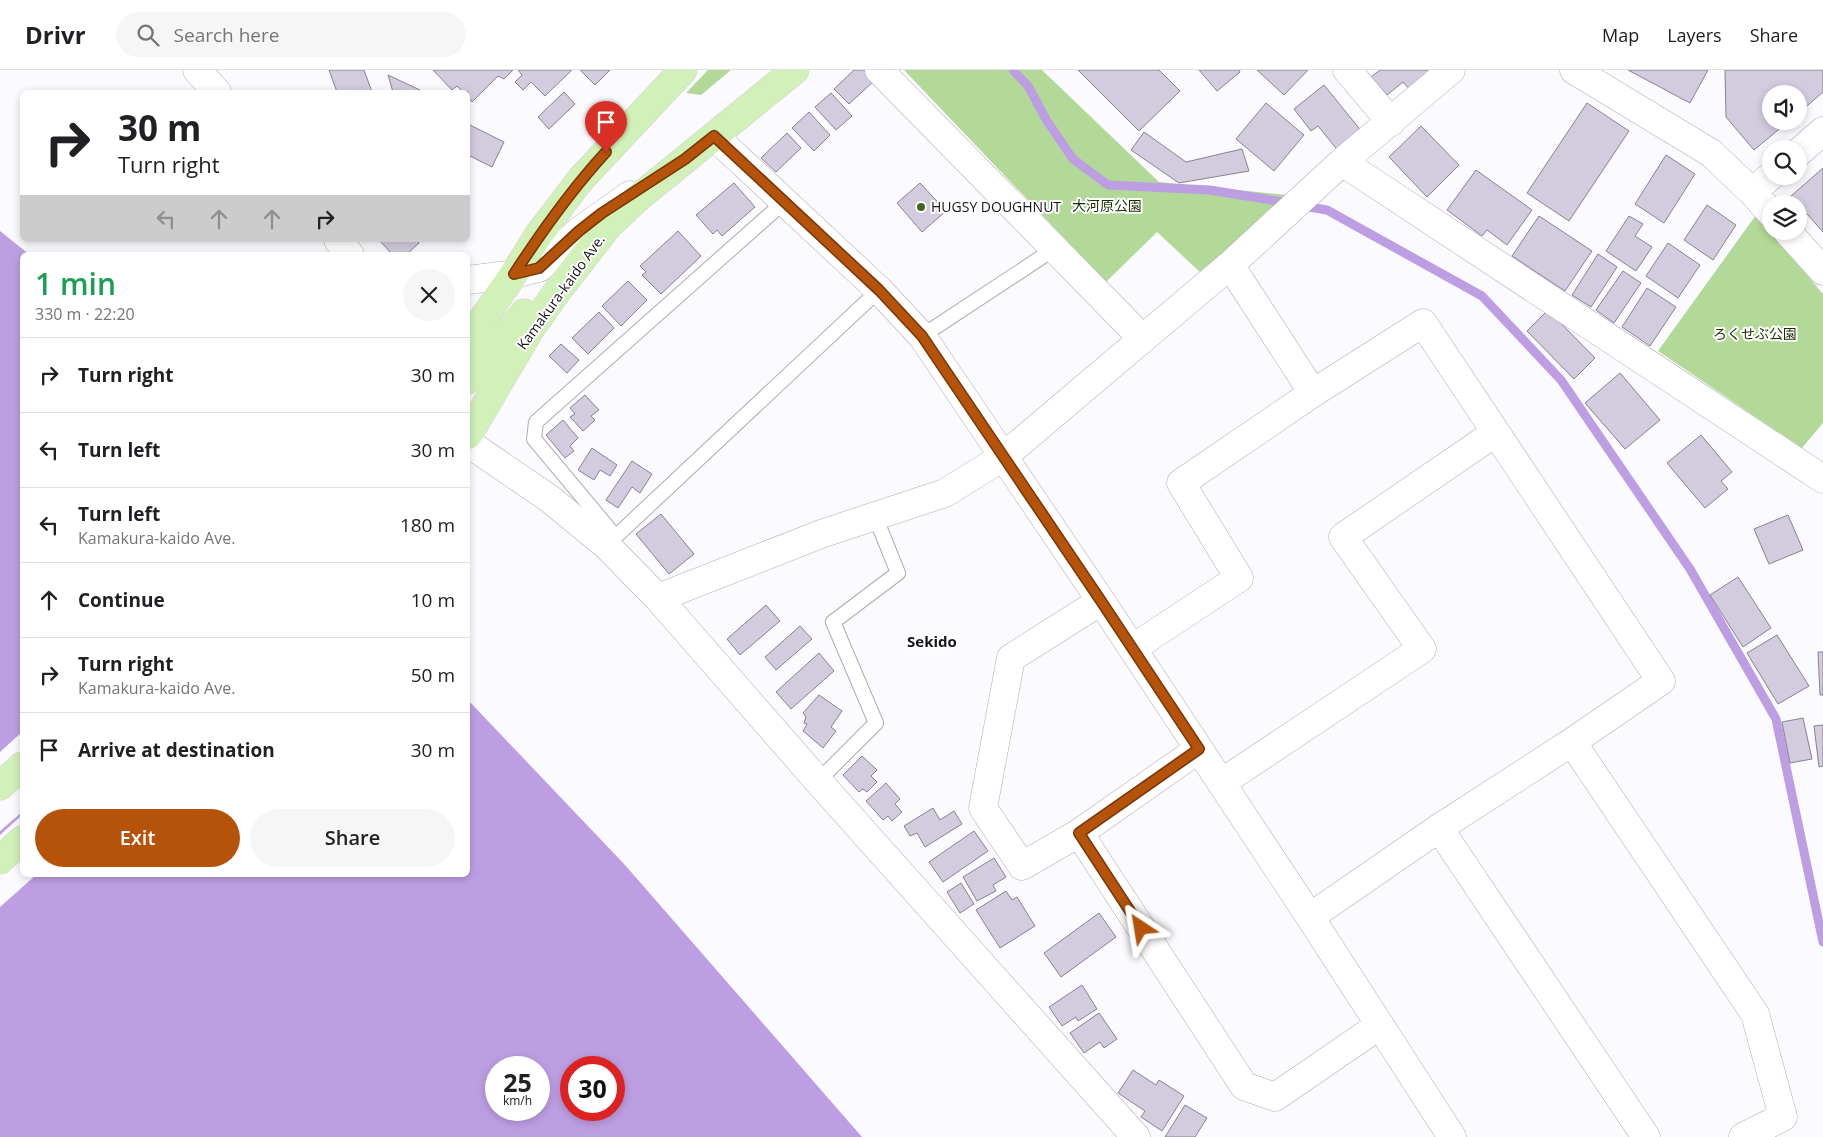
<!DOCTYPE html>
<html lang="en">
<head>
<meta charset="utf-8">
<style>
	:root { --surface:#fff; --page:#f6f6f6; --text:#202124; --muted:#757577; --line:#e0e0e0; --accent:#b45309 }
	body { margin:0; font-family:"Open Sans","Noto Sans JP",sans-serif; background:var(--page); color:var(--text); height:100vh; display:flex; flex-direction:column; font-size:19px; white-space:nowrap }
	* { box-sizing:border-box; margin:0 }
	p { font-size:16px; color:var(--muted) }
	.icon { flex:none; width:28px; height:28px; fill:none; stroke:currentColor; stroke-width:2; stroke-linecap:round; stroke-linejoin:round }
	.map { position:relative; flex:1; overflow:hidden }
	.drawer { position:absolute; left:20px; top:182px; width:450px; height:625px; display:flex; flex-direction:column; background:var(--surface); border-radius:8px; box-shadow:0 2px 8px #0003 }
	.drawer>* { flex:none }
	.top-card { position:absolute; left:20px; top:20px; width:450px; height:152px; border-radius:8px; box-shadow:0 2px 8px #0003; background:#fff; color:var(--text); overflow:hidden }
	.controls { position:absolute; left:1762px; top:15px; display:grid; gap:10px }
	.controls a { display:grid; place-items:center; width:45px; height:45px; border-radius:50%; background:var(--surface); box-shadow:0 2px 8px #0003; font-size:25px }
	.speed { position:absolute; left:485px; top:986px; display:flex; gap:10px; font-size:25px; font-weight:700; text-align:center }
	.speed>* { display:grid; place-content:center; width:65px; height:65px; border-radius:50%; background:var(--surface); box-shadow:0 2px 8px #0003; line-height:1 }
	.speed small { font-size:12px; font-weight:400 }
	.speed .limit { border:8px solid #d22; background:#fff; color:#111 }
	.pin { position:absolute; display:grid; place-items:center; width:42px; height:42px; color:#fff; margin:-51px -21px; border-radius:50% 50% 50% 0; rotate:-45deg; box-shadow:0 0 5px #0007 }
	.pin .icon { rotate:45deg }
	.me { position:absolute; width:55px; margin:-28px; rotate:327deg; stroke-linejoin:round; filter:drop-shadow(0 0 4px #0008) }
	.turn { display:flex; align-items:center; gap:18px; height:105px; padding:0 15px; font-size:22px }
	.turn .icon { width:65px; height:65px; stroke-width:2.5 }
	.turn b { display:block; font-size:35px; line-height:42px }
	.lanes { display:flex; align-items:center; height:48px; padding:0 15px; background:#0003; justify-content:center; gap:25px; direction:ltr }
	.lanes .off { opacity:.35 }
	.round { display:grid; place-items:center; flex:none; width:52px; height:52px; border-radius:26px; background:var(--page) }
	.overview { display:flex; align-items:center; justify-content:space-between; height:85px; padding:0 15px }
	h1 { font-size:30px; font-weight:600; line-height:38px; color:#1e9e55 }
	.primary-button { display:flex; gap:10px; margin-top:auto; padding:10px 15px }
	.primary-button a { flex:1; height:58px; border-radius:30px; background:var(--accent); color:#fff; font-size:20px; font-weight:600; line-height:58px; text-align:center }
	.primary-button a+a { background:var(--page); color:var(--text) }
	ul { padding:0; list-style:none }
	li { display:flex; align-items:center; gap:15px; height:75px; padding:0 15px; border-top:1px solid var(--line) }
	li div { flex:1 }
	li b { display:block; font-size:19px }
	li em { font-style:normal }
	header { display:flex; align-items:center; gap:30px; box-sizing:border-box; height:70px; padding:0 25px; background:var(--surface); border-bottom:1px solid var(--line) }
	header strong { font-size:24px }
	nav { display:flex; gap:28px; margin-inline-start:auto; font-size:18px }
	.search { width:350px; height:45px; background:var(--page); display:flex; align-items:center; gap:12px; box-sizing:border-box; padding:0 18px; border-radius:28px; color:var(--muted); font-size:19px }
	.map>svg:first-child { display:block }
	.green { fill:#b2d997 }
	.water { fill:#bd9ee3; fill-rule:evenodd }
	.pier { fill:#fbfafe }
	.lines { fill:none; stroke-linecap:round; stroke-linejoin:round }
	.stream { stroke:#bd9ee3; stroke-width:9 }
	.building { fill:#d3cbde; stroke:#888192 }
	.service-casing { stroke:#b1a9bb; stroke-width:16 }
	.minor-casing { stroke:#b1a9bb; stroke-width:29 }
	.primary-casing { stroke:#d5d4d5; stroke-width:29 }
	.service { stroke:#fff; stroke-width:14 }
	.minor { stroke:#fff; stroke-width:28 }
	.primary { stroke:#d1f1b8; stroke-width:28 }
	.route-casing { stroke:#753606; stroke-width:12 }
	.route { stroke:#b45309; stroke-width:9 }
	.poi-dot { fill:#416720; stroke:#fff; stroke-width:2 }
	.labels { text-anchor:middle; stroke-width:4; stroke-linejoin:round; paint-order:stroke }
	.park-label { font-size:14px; fill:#193100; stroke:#fff }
	.poi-label { font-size:14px; fill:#151218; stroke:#fff; text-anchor:start }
	.street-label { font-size:14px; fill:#151218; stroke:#fff }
	.neighbourhood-label { font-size:15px; font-weight:bold; fill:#151218; stroke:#fff }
</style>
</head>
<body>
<header>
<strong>Drivr</strong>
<div class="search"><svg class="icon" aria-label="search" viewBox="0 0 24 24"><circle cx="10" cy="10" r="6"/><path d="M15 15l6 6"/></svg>Search here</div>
<nav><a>Map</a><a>Layers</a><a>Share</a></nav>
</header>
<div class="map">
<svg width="1823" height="1067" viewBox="0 0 1823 1067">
	<rect width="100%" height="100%" fill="#fbfafe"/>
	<path class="green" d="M708,0H731L701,25L686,23Z
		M904,0H1042L1159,112L1296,126L1201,203L1157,162L1106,212Z
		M1756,145L1823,224V353L1802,378L1658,281Z"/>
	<path class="water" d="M0,161L30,185H22V805H468V630L625,795L862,1067H0ZM496,998H539V1040H496ZM571,998H614V1040H571Z"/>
	<path class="pier" d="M22,662V742L0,761V682Z
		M22,745V805H36L0,837V765Z"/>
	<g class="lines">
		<path class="stream" d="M1013,0L1028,16L1047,51L1073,89L1108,115L1210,120L1290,133
			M1303,136L1327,140L1482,226L1561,310L1690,499L1776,649L1823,872"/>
	</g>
	<path class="building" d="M329,0H364L372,22H337Z
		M433,0H513L504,9L498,6L472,32L468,27V22H463L457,16L452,20Z
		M518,0H572L545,26L531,12L523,20L515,12L522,5Z
		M580,0H610L595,15Z
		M854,0H866L875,10L849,34L834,19Z
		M1078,0H1159L1180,21L1139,61Z
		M1199,0H1239L1240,2L1217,21Z
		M1257,0H1308L1284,25Z
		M1380,0H1437L1412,22L1403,12L1387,25L1371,7Z
		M1628,0H1708L1690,33Z
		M1725,0H1823V22L1799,43V24H1771V51H1789L1754,80L1726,47Z
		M388,5L420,20L419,22H393Z
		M1324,15L1363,63L1339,82L1318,56L1311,61L1294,39Z
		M564,22L575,34L549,59L538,47Z
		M831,23L852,46L836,60L815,37Z
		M1266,33L1304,65L1274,101L1236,69Z
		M1587,33L1629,61L1569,151L1527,123Z
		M809,42L830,65L814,81L792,58Z
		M468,54L504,72L492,97L468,85Z
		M1421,56L1459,95L1427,127L1389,87Z
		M1144,62L1186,92L1242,79L1249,101L1179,113L1131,80Z
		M787,63L801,78L776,102L761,88Z
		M1666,85L1695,104L1664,153L1635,134Z
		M1823,98V162L1791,126Z
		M1476,100L1532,140L1507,175L1487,160L1482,166L1447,140Z
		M734,113L755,137L722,166L717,160L713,164L696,145Z
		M920,113L946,141L922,162L897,133Z
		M1707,135L1736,155L1713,190L1684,170Z
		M1539,146L1592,181L1565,221L1512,186Z
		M1629,146L1643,154L1635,166L1652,177L1636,201L1606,181Z
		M678,161L701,186L661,224L642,205L646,202L640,196Z
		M379,170H417L419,173L406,185H393Z
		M1668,173L1700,195L1678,228L1646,206Z
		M1598,184L1617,197L1591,237L1572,225Z
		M1623,201L1641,213L1614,253L1596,240Z
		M628,211L647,230L621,256L602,236Z
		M1647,218L1676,237L1650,276L1622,257Z
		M1548,240L1595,288L1574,309L1527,261Z
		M599,242L614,258L588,284L572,268Z
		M561,274L579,290L567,303L549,286Z
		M1620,303L1660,350L1625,379L1585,333Z
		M585,325L599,340L591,346L595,350L583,361L570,347L575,344L570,338Z
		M563,350L578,368L570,376L574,381L565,388L546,365Z
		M1701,365L1732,402L1721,411L1728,419L1705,438L1667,393Z
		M592,378L617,395L610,406L600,400L594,410L578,400Z
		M632,391L652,404L640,423L632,417L618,438L606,430Z
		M661,444L694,484L669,504L636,464Z
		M1788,445L1803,480L1769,494L1754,459Z
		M1738,507L1771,558L1743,577L1710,525Z
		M766,535L780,551L740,585L727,569Z
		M800,556L812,569L776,600L765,587Z
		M1777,565L1809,616L1778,634L1747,583Z
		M1818,582H1823V625H1820Z
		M819,583L834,601L791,639L776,622Z
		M819,625L842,641L831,657L836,661L823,678L803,661L807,654L804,653L806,647L803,643Z
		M1803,648L1812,689L1790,693L1782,652Z
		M1823,655V696L1819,697L1814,656Z
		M862,686L877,700L871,706L877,712L867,722L863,719L859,722L843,705Z
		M886,713L900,729L895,734L902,742L892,751L888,746L883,750L866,731Z
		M933,738L940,750L954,741L962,754L925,777L917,763L910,766L904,756Z
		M974,761L988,781L943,812L929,792Z
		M994,788L1006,807L993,815L996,821L977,831L963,807Z
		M961,813L974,834L960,843L947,822Z
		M1006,821L1012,830L1017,827L1035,856L1000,878L976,840Z
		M1099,843L1116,867L1061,907L1044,883Z
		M1082,915L1097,939L1078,951L1076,947L1062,956L1049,937Z
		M1099,943L1117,969L1104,978L1100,972L1084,983L1070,963Z
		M1133,1000L1156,1015L1159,1010L1184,1026L1162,1061L1141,1047L1145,1041L1118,1023Z
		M1185,1035L1207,1048L1195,1067H1165Z"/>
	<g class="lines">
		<defs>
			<path id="service" d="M922,266L1054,179
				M615,466L534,369L536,352L784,132
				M610,472L879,220
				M818,711L876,653L833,552L898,503L875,446"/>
			<path id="minor" d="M197,0L217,22
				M879,0L1143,269
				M1347,0L1391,52
				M1574,0L1711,83L1752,122L1771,143
				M714,66L879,220L922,266L1101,531L1310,847L1452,1067
				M1799,82L1823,61
				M1342,92L1823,409
				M1752,122L1771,106
				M1787,161L1823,201
				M338,170L350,185
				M1230,195L1313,323
				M468,210L514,204L539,198L579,161L630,125
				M468,373L550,429L607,476L658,528L821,464L945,423L1003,387L1230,195L1342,92L1451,0
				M658,528L818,711L1136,1067
				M1133,578L1239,508L1181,413L1313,323L1423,253L1661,611L1572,672L1439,758L1310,847
				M1572,672L1755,944L1783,1047L1743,1067
				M1199,679L1079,763L1244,1016L1275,1027L1380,955
				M1221,713L1422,579L1343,467L1495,363
				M1439,758L1646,1067
				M1079,763L1022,796L983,738L1011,588L1101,531"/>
			<path id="primary" d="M468,270L514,204L539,164L581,109L683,0
				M468,310L524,243
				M468,365L530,260L559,219L608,156L639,127L795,0
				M0,716L22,696
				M0,790L22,770"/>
		</defs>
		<use href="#service" class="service-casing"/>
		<use href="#minor" class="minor-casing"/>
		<use href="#primary" class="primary-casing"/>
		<use href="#service" class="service"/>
		<use href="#minor" class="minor"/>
		<use href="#primary" class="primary"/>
	</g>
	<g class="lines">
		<defs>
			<path id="route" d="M606,82C571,120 542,161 514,204L539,198L579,161L602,143L685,89L714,66L879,220L922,266L1101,531L1199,679L1079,763L1141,858"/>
		</defs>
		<use href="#route" class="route-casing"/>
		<use href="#route" class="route"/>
	</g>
	<circle class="poi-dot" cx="921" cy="137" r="5"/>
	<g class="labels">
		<g class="park-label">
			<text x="1107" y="141">大河原公園</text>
			<text x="1755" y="269">ろくせぶ公園</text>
		</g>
		<g class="poi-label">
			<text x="931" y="142">HUGSY DOUGHNUT</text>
		</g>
		<g class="street-label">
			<text transform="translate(561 222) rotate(-54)" y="5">Kamakura-kaido Ave.</text>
		</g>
		<g class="neighbourhood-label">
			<text x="932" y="577">Sekido</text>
		</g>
	</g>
</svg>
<div class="controls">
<a><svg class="icon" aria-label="sound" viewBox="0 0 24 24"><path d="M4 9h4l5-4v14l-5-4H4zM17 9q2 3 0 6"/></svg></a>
<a><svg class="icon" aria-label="search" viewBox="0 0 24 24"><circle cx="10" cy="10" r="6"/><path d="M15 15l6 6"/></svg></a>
<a><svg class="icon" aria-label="layers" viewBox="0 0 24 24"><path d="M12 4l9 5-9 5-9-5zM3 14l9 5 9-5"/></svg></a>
</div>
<div class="speed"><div>25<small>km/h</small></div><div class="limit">30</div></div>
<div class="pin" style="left:606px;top:82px;background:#d93025"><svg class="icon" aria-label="arrive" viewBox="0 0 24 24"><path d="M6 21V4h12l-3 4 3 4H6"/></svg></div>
<svg class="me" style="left:1141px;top:858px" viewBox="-20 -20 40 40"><path d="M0-17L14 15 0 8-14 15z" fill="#b45309" stroke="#fff" stroke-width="4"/></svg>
<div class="top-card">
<div class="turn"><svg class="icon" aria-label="right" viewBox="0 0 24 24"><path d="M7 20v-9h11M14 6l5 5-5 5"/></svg><div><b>30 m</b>Turn right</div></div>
<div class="lanes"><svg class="icon off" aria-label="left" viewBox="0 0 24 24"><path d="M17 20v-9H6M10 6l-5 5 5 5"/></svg><svg class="icon off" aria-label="ahead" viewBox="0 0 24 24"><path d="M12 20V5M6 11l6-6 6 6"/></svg><svg class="icon off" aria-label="ahead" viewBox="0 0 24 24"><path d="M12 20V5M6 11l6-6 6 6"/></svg><svg class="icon" aria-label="right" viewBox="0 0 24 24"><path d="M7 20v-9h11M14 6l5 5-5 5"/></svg></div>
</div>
<section class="drawer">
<div class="overview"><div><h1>1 min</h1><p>330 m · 22:20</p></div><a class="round"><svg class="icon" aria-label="close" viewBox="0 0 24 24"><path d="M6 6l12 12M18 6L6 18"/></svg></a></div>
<ul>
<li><svg class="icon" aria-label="right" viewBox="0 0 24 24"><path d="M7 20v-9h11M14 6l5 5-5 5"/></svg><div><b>Turn right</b></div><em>30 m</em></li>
<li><svg class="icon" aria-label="left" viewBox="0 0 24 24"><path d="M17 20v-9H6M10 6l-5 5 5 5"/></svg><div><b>Turn left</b></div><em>30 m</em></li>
<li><svg class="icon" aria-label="left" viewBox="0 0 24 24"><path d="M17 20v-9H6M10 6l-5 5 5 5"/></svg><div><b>Turn left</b><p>Kamakura-kaido Ave.</p></div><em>180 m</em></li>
<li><svg class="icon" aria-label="ahead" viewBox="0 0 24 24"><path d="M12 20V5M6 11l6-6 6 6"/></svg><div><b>Continue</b></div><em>10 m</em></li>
<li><svg class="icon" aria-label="right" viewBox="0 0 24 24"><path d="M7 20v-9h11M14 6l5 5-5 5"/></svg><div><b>Turn right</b><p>Kamakura-kaido Ave.</p></div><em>50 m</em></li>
<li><svg class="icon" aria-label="arrive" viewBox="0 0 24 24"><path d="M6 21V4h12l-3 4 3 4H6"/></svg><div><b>Arrive at destination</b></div><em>30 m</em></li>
</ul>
<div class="primary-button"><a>Exit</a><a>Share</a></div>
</section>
</div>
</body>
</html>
